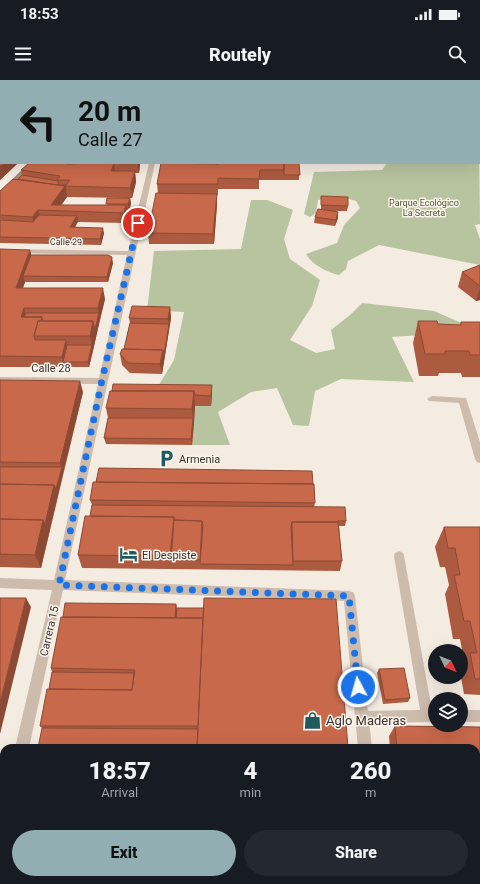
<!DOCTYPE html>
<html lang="en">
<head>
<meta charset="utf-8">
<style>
	:root { --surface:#171b24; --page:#242831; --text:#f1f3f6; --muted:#9ea1a6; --accent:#92aeb2 }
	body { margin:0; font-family:Roboto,sans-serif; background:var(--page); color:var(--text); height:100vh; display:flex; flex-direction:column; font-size:15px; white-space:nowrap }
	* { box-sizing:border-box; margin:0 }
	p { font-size:13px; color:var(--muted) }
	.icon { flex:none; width:22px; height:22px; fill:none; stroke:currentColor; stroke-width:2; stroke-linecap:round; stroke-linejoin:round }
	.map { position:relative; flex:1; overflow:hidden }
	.details { position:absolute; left:0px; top:664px; width:480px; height:140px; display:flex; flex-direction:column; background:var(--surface); border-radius:12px 12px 0 0; box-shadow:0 4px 16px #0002 }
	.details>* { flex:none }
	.top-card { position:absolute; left:0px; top:0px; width:480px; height:84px; box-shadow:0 4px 16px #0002; background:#92aeb2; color:#111; overflow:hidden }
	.needle { width:26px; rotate:133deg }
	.controls { position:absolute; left:428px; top:564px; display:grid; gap:8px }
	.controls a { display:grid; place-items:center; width:40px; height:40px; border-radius:50%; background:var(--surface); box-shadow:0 4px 16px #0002; font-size:20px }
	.pin { position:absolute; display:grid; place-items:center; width:34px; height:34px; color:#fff; margin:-17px; border:2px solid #fff; border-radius:50%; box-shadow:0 1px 4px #0007 }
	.me { position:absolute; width:44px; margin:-22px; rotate:354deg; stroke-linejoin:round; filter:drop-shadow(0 0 3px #0008) }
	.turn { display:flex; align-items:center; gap:14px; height:84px; padding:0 12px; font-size:18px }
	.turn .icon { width:52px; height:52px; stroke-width:2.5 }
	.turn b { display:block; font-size:28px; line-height:34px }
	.eta { display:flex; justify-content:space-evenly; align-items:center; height:68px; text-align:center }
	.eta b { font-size:24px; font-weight:800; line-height:28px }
	.action { display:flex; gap:8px; margin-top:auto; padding:8px 12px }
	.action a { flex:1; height:46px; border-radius:24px; background:var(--accent); color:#111; font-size:16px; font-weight:800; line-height:46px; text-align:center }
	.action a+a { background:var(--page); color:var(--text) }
	.status { display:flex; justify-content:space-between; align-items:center; height:28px; padding:0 20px; background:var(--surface); direction:ltr }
	.status svg { height:11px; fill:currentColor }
	header { display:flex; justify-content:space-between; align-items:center; height:52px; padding:0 12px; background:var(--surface); font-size:18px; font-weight:800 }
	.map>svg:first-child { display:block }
	.green { fill:#b8c4a0 }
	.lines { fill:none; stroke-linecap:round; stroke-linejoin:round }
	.lane { fill:#cdbbac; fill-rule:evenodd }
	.street { fill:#cdbbac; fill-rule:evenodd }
	.secondary { fill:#a18a7d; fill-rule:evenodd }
	.wall { fill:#ac5a40; fill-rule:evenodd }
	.shaded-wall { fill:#8c4a34 }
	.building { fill:#c8694b; stroke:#8c4a34 }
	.route { stroke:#1a73e8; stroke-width:7; stroke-dasharray:0 12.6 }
	.labels { text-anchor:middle; stroke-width:3; stroke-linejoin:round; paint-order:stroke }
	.far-park-label { font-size:9px; fill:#4a5a2e; stroke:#fbf5ee }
	.far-street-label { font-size:9px; fill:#3b302b; stroke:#fbf5ee }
	.street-label { font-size:11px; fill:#3b302b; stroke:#fbf5ee }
	.poi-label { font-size:11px; fill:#3b302b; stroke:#fbf5ee; text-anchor:start }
	.near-poi-label { font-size:13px; fill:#3b302b; stroke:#fbf5ee; text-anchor:start }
</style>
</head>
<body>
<div class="status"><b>18:53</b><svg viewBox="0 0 49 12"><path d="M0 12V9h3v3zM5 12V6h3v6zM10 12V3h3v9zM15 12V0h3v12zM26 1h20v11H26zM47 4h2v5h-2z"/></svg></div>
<header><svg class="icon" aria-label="menu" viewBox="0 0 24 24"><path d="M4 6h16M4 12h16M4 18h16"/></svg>Routely<svg class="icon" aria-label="search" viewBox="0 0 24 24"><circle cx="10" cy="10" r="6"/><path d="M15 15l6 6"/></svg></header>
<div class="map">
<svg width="480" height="804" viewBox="0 0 480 804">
	<rect width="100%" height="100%" fill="#f4ebe1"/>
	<path class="green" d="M173,0H318L320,1H174Z
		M479,63L480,144L475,145L480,159V185L379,165L348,181L346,189L339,195C327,192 312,185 306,174L337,163L344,145L360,128L356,121L343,117L318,120L316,133L310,137L304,134L314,92L382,90L387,83H479Z
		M251,120H267L293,130L284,159L290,179L320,200L312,226L290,260L316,273L335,269L331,250L350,235L362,223L434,231L480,251L392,257L414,302L341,299L315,311L309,346L293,345L277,308L251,312L218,332L230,365H192L195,326H211L157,308L174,280L184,232L147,230L154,171L241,169Z"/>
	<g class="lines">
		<path class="lane" d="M432,316L466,318L480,362V383L477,382L475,379L459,323L429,321L427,319Z
			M399,471L403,473L404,476L432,630H435V642L361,643L356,642L355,637L356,632L361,631L420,630L394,476L395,473Z
			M461,630H480V642H461Z"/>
		<path class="street" d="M16,0H22V1H16Z
			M0,8H1V12H0Z
			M1,34V39L0,40V35Z
			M149,83H155L65,500L349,511L353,512L355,516L372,668H358L344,521L63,510L29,668H15L52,510L0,508V498L54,500L98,304L0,303V297L99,298L127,175L0,173V169L128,171Z
			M4,738V768L0,770V740Z
			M372,800H386V804H372Z"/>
		<path class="secondary" d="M74,0H80L81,1H75Z
			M415,0H421L422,1H416Z
			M479,49H480V53H479Z
			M29,83H36L0,117V111Z"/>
	</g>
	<path class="wall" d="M0,0H13V1H1V7H0Z
		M474,0H480V9L479,8V1H474Z
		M1,47V83H17V84L0,100V49Z
		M84,83H140V85L139,93H135L136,102L132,118H130L131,124L129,130H127L128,135L126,143L78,142L75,147L104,153L101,165L0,163V111L18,99L22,95L21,90ZM67,117L129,118L106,125H61Z
		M299,83V100H259V109H218V115H217V124L214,164H149L148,153L158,113L157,104Z
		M321,116L348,126L347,131H328L338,132V138L335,146L314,143L315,137L321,130Z
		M0,169L31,175L113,183L108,202H25L23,208L105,219L89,287H0Z
		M480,185V220L476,221L458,207L462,192Z
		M170,227L171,238L162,294L130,293L122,285L120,274L124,269L130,243L129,238Z
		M418,241L438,244L460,245L461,242H480V297H462L461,293H439L438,296H419L413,263Z
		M0,300L83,312L41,488L0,487Z
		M212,305V315L211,326H195L192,365L106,364L104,358L108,338L106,328Z
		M313,404L315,423L314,427L346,441L345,446H339L342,481L340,491L82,488L78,475L90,436L92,425L90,420Z
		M444,447H480V615L464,614L461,597V586L464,581L460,559H453L445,514L449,505L445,487H440L435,467Z
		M176,524L177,528L348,668L42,648L40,646L49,609L52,592L51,588Z
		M379,589L410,618L408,622L383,624L377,593Z
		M395,646L480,647V804H436L435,800H476V668H390L389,656Z
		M9,800H357L354,804H320L317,802L250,804H9Z"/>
	<path class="shaded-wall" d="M5,83H17V84L0,100V87Z
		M114,83L115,93L111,91Z
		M137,83H140V85L139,93Z
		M135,91L136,102L132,118L130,108Z
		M65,106L67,117L57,131L51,125Z
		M217,114V124L214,164L213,154Z
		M130,118L131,124L129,130L128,124Z
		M126,125L128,135L126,143L124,133Z
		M38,130L41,140L35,147L32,137Z
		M338,132V138L335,146L336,140Z
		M77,136L78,141L72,153L70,147Z
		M103,148L104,153L101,165L100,159Z
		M30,170L33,180L23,196L25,202L19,218L16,208Z
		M112,177L113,183L108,202L107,197Z
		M103,208L105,219L100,239L98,228Z
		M480,208V220L476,221Z
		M170,227L171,238L162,294L160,284L169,244L168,239Z
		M24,228L27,239L21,237Z
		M99,233L100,239L93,271L90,256L93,241Z
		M66,260L69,271L63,282L62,277Z
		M92,265L93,271L89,287L88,282Z
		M80,301L83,312L63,393L60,383Z
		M212,305V315L211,326V316Z
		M194,311L195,326L194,344L192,329Z
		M193,338L194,344L192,365L191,359Z
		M62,387L63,393L41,488L35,475L43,440L54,405Z
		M174,437L176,450L171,479L170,476Z
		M26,518L31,527L0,654V623Z
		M176,524L177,533L175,541Z
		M241,800H242V804H236Z"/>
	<path class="building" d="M22,0H72L22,1Z
		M1,47V53H0V49Z
		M0,53H1V64H0Z
		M0,72H1V83H5L0,87Z
		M29,83H68L67,84L93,83H114L111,91H135L130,108L65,106L70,100H57L60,96L21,90Z
		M161,83H284V90H260L259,99L218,98V104H157Z
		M163,83H219V84Z
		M284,83H299L300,95H284Z
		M22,95L58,101L59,105H66L65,106L66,111L65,106L18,99Z
		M13,99L65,106L51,125H126L124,133L38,130L32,137L0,135V111Z
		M156,113L217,114L213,154L148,153Z
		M321,116L348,117V126L321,125Z
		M107,118H130L128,124H106Z
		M318,129L338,132L336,140L315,137Z
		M39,135L77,136L70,147L103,148L100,159L0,157V142L1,140L33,142Z
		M0,169L30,170L16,208H103L98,228H24L21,237H42L41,241H38L34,256L35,260H66L62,277L0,276Z
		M31,175H108L112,177L107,197L23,196Z
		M480,185V206L462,192Z
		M132,226L170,227L168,239L129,238Z
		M26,233H99L95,250L93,241H43L42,237H24Z
		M38,241H93L90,256H34Z
		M418,241H437L438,244L461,245V242H480V275H470L469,271H445V274H425Z
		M130,243L169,244L164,275L163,270L124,269Z
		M67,265H92L88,282H63Z
		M122,269L163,270L160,284L128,283L120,274Z
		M0,300L80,301L60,383L0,382Z
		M113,304L212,305L211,316L195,315L194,311H112Z
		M110,311H194L192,329L106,328Z
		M108,338H193L191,359L104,358Z
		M0,387H62L56,409L54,405L0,404Z
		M99,388L312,391L313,404L96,402Z
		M93,402L314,404L315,423L90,420Z
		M0,404L54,405L45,444L43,440L0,439Z
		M92,425L345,427L346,441H337V442H292L291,447L293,485L200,484L203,445L202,441L174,440V437L90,436Z
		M85,436L174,437L170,476L78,475Z
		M0,439L43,440L35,475L0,474Z
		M174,440L202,441L200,480L171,479Z
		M292,442H338L342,481H293Z
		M444,447H480V599H475L470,573H477L470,541H464L454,495H460L455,468H448Z
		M0,518H26L0,623Z
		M204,518L336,519L348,668H197Z
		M65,523L176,524L175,538L63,537Z
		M177,528H204L203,538H176Z
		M61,537L203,538L198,646H40L47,609L132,610L135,590L51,588Z
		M404,588L410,618L385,620L379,589Z
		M52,592L134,593L132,610L49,609Z
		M395,646L480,647V673H476V668H397Z
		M42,648L198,649L197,668H38Z
		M476,675H480V730L476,708Z
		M476,708L480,730V804H444V800H476Z
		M9,800H241L236,804H9Z
		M324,800H357L354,804H329Z"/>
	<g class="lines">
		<path class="route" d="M138,143L102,300L59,505L349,516L358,607"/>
	</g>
	<defs>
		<symbol id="parking-bare" viewBox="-9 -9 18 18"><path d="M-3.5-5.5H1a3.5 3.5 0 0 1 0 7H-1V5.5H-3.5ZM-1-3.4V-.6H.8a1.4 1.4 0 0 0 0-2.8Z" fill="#1f5a5e" stroke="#fbf5ee" stroke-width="2.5" paint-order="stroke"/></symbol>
		<symbol id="hotel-bare" viewBox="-9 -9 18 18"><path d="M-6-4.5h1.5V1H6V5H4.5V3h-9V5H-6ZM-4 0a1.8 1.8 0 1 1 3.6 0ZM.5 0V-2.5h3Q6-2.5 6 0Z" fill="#1f5a5e" stroke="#fbf5ee" stroke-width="2.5" paint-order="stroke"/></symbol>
		<symbol id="shop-bare" viewBox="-9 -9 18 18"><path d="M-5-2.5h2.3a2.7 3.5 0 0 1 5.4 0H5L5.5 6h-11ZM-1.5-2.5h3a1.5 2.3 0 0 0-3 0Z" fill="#1f5a5e" stroke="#fbf5ee" stroke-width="2.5" paint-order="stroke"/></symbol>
	</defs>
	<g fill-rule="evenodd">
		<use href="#parking-bare" x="154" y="366" width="25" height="25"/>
		<use href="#hotel-bare" x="116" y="462" width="25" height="25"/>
		<use href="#shop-bare" x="300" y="628" width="25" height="25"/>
	</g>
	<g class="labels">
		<g class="far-park-label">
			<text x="424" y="126">Parque Ecológico<tspan x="424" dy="10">La Secreta</tspan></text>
		</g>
		<g class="far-street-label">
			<text transform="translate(66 162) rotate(1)" y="3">Calle 29</text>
		</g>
		<g class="street-label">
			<text x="51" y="292">Calle 28</text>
			<text transform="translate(49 551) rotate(-77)" y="4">Carrera 15</text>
		</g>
		<g class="poi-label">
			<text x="179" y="383">Armenia</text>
			<text x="142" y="479">El Despiste</text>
		</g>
		<g class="near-poi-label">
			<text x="326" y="645">Aglo Maderas</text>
		</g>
	</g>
</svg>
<div class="controls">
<a><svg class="needle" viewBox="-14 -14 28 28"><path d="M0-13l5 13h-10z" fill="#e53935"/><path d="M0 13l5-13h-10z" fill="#9ea1a6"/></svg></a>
<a><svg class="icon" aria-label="layers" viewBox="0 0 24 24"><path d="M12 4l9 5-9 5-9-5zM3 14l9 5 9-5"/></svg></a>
</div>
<div class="pin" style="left:138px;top:143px;background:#d93025"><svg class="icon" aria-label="arrive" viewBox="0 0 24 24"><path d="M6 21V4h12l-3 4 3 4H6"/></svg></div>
<svg class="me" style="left:358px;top:607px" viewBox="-20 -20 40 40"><circle r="17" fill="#1a73e8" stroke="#fff" stroke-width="3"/><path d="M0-11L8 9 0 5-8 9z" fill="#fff"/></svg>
<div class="top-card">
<div class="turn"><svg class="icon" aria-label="left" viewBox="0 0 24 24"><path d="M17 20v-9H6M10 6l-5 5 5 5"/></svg><div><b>20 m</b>Calle 27</div></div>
</div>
<section class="details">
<div class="eta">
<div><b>18:57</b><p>Arrival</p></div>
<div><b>4</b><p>min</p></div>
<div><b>260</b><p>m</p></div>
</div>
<div class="action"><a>Exit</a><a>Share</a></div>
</section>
</div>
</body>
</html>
